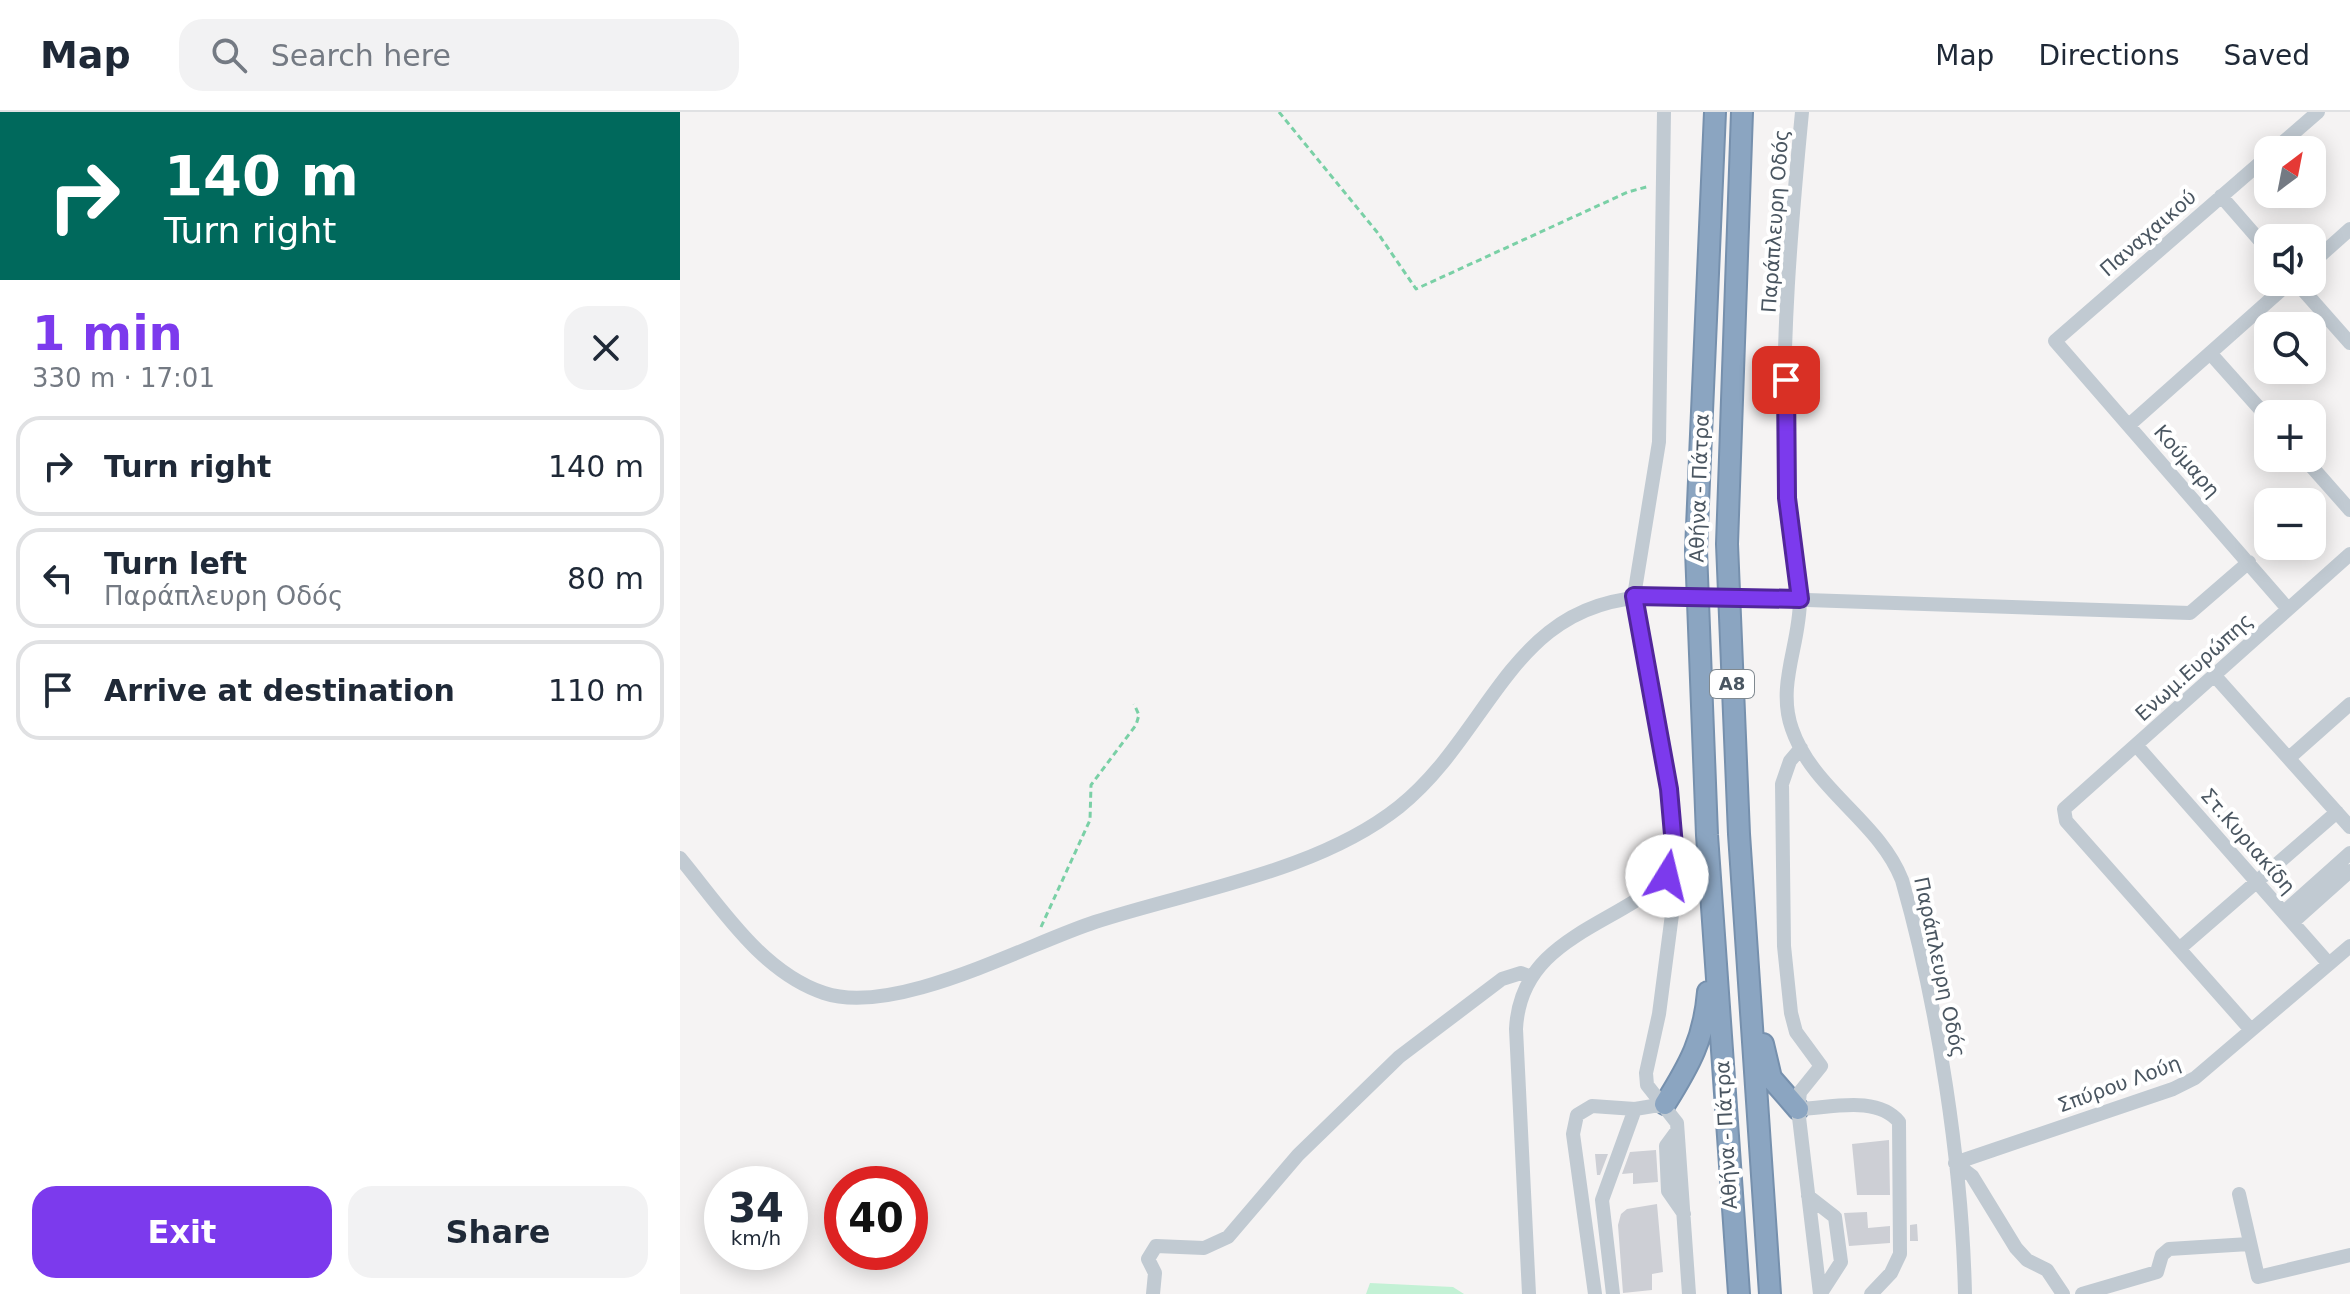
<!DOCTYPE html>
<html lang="en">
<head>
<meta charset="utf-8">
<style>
	:root { --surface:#fff; --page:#f2f2f3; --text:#1f2937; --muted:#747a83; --line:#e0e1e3; --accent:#7c3aed }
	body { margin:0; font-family:"DejaVu Sans",sans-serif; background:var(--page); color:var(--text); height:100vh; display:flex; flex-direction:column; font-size:30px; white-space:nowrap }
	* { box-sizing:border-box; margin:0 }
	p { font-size:26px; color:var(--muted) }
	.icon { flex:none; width:44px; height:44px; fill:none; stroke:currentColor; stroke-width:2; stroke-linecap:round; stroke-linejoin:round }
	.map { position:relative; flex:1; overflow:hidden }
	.sheet { display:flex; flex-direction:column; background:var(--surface); width:680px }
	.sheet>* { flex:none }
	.hud { background:#00695c; color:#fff; overflow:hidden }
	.needle { width:52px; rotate:32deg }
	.tools { position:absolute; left:1574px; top:24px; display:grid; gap:16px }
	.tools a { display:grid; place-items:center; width:72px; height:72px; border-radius:16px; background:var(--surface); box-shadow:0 4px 20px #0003; font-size:40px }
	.speed { position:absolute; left:24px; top:1054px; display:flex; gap:16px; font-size:40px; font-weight:700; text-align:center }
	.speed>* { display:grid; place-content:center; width:104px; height:104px; border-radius:50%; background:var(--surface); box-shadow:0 4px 20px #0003; line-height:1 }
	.speed small { font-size:20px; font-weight:400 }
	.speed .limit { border:12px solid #d22; background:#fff; color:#111 }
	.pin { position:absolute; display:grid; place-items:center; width:68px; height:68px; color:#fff; margin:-34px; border-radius:16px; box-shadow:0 4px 12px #0006 }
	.me { position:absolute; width:88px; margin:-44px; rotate:9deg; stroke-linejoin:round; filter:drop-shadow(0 0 6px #0008) }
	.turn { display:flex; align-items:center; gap:28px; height:168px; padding:0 32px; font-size:36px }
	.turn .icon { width:104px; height:104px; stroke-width:2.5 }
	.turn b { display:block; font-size:56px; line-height:68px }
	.round { display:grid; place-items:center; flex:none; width:84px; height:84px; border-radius:24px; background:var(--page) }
	.headline { display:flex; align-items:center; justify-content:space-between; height:136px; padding:0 32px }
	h1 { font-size:48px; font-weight:700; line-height:60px; color:var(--accent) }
	.button { display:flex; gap:16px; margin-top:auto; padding:16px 32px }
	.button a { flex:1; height:92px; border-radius:24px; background:var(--accent); color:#fff; font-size:32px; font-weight:700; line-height:92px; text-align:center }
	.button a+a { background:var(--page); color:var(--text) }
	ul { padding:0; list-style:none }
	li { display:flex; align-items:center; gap:24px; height:100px; margin:0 16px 12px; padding:0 16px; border:4px solid var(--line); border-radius:24px }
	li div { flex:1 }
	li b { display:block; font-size:30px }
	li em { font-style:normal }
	header { display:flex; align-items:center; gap:48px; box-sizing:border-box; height:112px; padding:0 40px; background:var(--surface); border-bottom:2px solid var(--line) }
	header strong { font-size:38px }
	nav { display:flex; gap:44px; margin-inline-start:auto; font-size:28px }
	.search { width:560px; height:72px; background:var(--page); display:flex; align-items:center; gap:20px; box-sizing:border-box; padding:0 28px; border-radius:24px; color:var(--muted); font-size:30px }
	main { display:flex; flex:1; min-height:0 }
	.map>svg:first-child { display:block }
	.green { fill:#c3f1d5 }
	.building { fill:#cdcfd5 }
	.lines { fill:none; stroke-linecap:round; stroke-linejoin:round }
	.highway-casing { stroke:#7690ad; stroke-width:24 }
	.path { stroke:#7ad0a6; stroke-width:3; stroke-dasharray:6 4; stroke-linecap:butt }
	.minor { stroke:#c1cad2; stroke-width:14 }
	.highway { stroke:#8ba5c1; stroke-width:20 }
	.minor-bridge { stroke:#c1cad2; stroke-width:14 }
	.route-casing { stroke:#51269a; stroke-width:20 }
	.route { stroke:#7c3aed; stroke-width:14 }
	.labels { text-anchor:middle; stroke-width:8; stroke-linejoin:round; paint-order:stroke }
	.shield { fill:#fff; stroke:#808990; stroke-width:2 }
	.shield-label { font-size:18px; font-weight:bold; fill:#4a5661 }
	.street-label { font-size:20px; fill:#4a5661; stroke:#fff }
</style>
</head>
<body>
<header>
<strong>Map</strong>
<div class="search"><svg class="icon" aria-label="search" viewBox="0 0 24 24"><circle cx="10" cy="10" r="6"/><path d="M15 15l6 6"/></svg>Search here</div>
<nav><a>Map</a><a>Directions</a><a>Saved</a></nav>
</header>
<main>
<section class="sheet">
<div class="hud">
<div class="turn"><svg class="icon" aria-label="right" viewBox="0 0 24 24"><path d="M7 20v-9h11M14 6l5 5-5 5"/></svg><div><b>140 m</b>Turn right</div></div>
</div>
<div class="headline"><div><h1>1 min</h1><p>330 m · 17:01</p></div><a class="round"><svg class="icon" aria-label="close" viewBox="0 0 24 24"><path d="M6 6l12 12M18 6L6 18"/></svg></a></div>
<ul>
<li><svg class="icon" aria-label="right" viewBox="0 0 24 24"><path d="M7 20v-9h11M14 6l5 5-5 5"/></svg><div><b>Turn right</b></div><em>140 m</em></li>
<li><svg class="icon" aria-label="left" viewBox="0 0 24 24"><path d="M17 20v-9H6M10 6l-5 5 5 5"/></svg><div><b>Turn left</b><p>Παράπλευρη Οδός</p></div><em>80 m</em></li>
<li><svg class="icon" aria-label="arrive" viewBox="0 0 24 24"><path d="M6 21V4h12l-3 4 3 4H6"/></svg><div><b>Arrive at destination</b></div><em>110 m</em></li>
</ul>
<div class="button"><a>Exit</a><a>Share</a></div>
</section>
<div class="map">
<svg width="1670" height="1182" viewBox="0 0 1670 1182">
	<rect width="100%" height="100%" fill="#f5f3f3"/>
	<path class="green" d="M690,1171L773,1175L784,1182H686Z"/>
	<path class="building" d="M1209,1028L1210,1083H1177L1172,1032Z
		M976,1038L978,1070L953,1072V1061L942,1062L950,1040Z
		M915,1042H928L920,1063H917Z
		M977,1092L983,1160L972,1162V1178L943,1181L938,1113L941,1102L947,1097Z
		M1187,1100L1188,1116L1210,1114V1131L1169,1134L1164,1101Z
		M1237,1112L1238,1129H1230V1113Z"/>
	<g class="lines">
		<defs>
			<path id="highway" d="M1035,0L1016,438L1027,723L1059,1182
				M1062,0L1047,432L1059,722L1090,1182
				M1083,932L1091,966L1118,997
				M985,992C1010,952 1024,927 1028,880"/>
		</defs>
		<use href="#highway" class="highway-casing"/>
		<path class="path" d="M599,0L697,120L736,177L948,80L970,74
			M361,815L410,708L411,673L456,613L459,603L454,592"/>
		<path class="minor" d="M1122,0C1111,114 1101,232 1105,346C1107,393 1118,439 1120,485C1121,531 1096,572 1112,617C1133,678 1199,709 1222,768C1258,894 1282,1051 1285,1182
			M1594,38L1638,0
			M1588,44L1375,229L1608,497
			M1541,84L1588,138
			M1632,151L1670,117
			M1616,170L1670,231
			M1530,241L1588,306
			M1449,313L1610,170
			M1624,346L1670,398
			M1096,487L1510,501L1569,450
			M1534,563L1670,715
			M1456,633L1649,852
			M1121,636L1110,649L1102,672L1104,834L1111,901L1116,920L1141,954L1120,980L1118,997L1140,1182
			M1609,646L1670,592
			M0,746C40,794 81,860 144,881C215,905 345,833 415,810C513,778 637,760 719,695C814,619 832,482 980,485
			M987,764L994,787L979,902L966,961L967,973L997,1011L1009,1182
			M1604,800L1670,741
			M1613,810L1670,759
			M1499,837L1657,700
			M1571,918L1386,709L1384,697L1670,442
			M1118,997C1150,996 1197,983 1219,1010L1220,1142L1211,1161L1191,1182
			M997,1019L986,1034L988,1079L1004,1102
			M1275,1051L1493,977L1515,966L1670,834
			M1275,1051L1292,1064L1336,1136L1347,1148L1367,1158L1383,1182
			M1559,1082L1578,1165L1670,1143
			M1128,1084L1155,1105L1161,1150L1141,1181
			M473,1182L475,1161L468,1147L476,1134L524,1136L548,1125L618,1043L719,945L822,867L841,861L849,864
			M849,1182L836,917C840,834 917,818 975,776C988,763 992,752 994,734L981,622L954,484L979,330L984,0
			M915,1182L893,1022L897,1003L912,994L955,997
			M933,1182L922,1088L955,997L985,992
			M1402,1182L1477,1160L1482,1143L1489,1137L1569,1132"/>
		<use href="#highway" class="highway"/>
		<path class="minor-bridge" d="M980,485L1096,487"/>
	</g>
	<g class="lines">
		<defs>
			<path id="route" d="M987,764L994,734L989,677L954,484L1120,487L1107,386L1106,268"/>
		</defs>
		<use href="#route" class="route-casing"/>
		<use href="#route" class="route"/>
	</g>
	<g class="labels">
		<rect class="shield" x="1030" y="558" width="44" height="28" rx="6"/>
		<g class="shield-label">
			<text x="1052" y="578">Α8</text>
		</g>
		<g class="street-label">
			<text transform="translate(1095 109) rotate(-86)" y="7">Παράπλευρη Οδός</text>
			<text transform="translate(1468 121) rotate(-41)" y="7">Παναχαικού</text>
			<text transform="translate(1507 349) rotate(49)" y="7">Κούμαρη</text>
			<text transform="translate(1019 376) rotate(-88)" y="7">Αθήνα - Πάτρα</text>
			<text transform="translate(1514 555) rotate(-42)" y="7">Ενωμ.Ευρώπης</text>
			<text transform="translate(1568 729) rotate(49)" y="7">Στ.Κυριακίδη</text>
			<text transform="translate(1260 855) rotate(78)" y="7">Παράπλευρη Οδός</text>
			<text transform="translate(1439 972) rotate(-20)" y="7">Σπύρου Λούη</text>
			<text transform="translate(1046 1023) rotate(-93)" y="7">Αθήνα - Πάτρα</text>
		</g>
	</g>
</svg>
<div class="tools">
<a><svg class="needle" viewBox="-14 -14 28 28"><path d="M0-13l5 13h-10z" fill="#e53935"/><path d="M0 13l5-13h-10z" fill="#747a83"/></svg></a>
<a><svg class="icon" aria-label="sound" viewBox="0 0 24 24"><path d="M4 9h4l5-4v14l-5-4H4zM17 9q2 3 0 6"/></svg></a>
<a><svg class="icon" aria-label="search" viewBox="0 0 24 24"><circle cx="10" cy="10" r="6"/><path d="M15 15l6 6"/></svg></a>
<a>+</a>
<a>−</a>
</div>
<div class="speed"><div>34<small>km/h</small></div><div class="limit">40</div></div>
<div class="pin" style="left:1106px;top:268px;background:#d93025"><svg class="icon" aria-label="arrive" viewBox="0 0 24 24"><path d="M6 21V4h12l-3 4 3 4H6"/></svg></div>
<svg class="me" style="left:987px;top:764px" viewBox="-20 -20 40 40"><circle r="19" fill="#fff"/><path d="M0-13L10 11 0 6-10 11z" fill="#7c3aed"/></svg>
</div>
</main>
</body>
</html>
